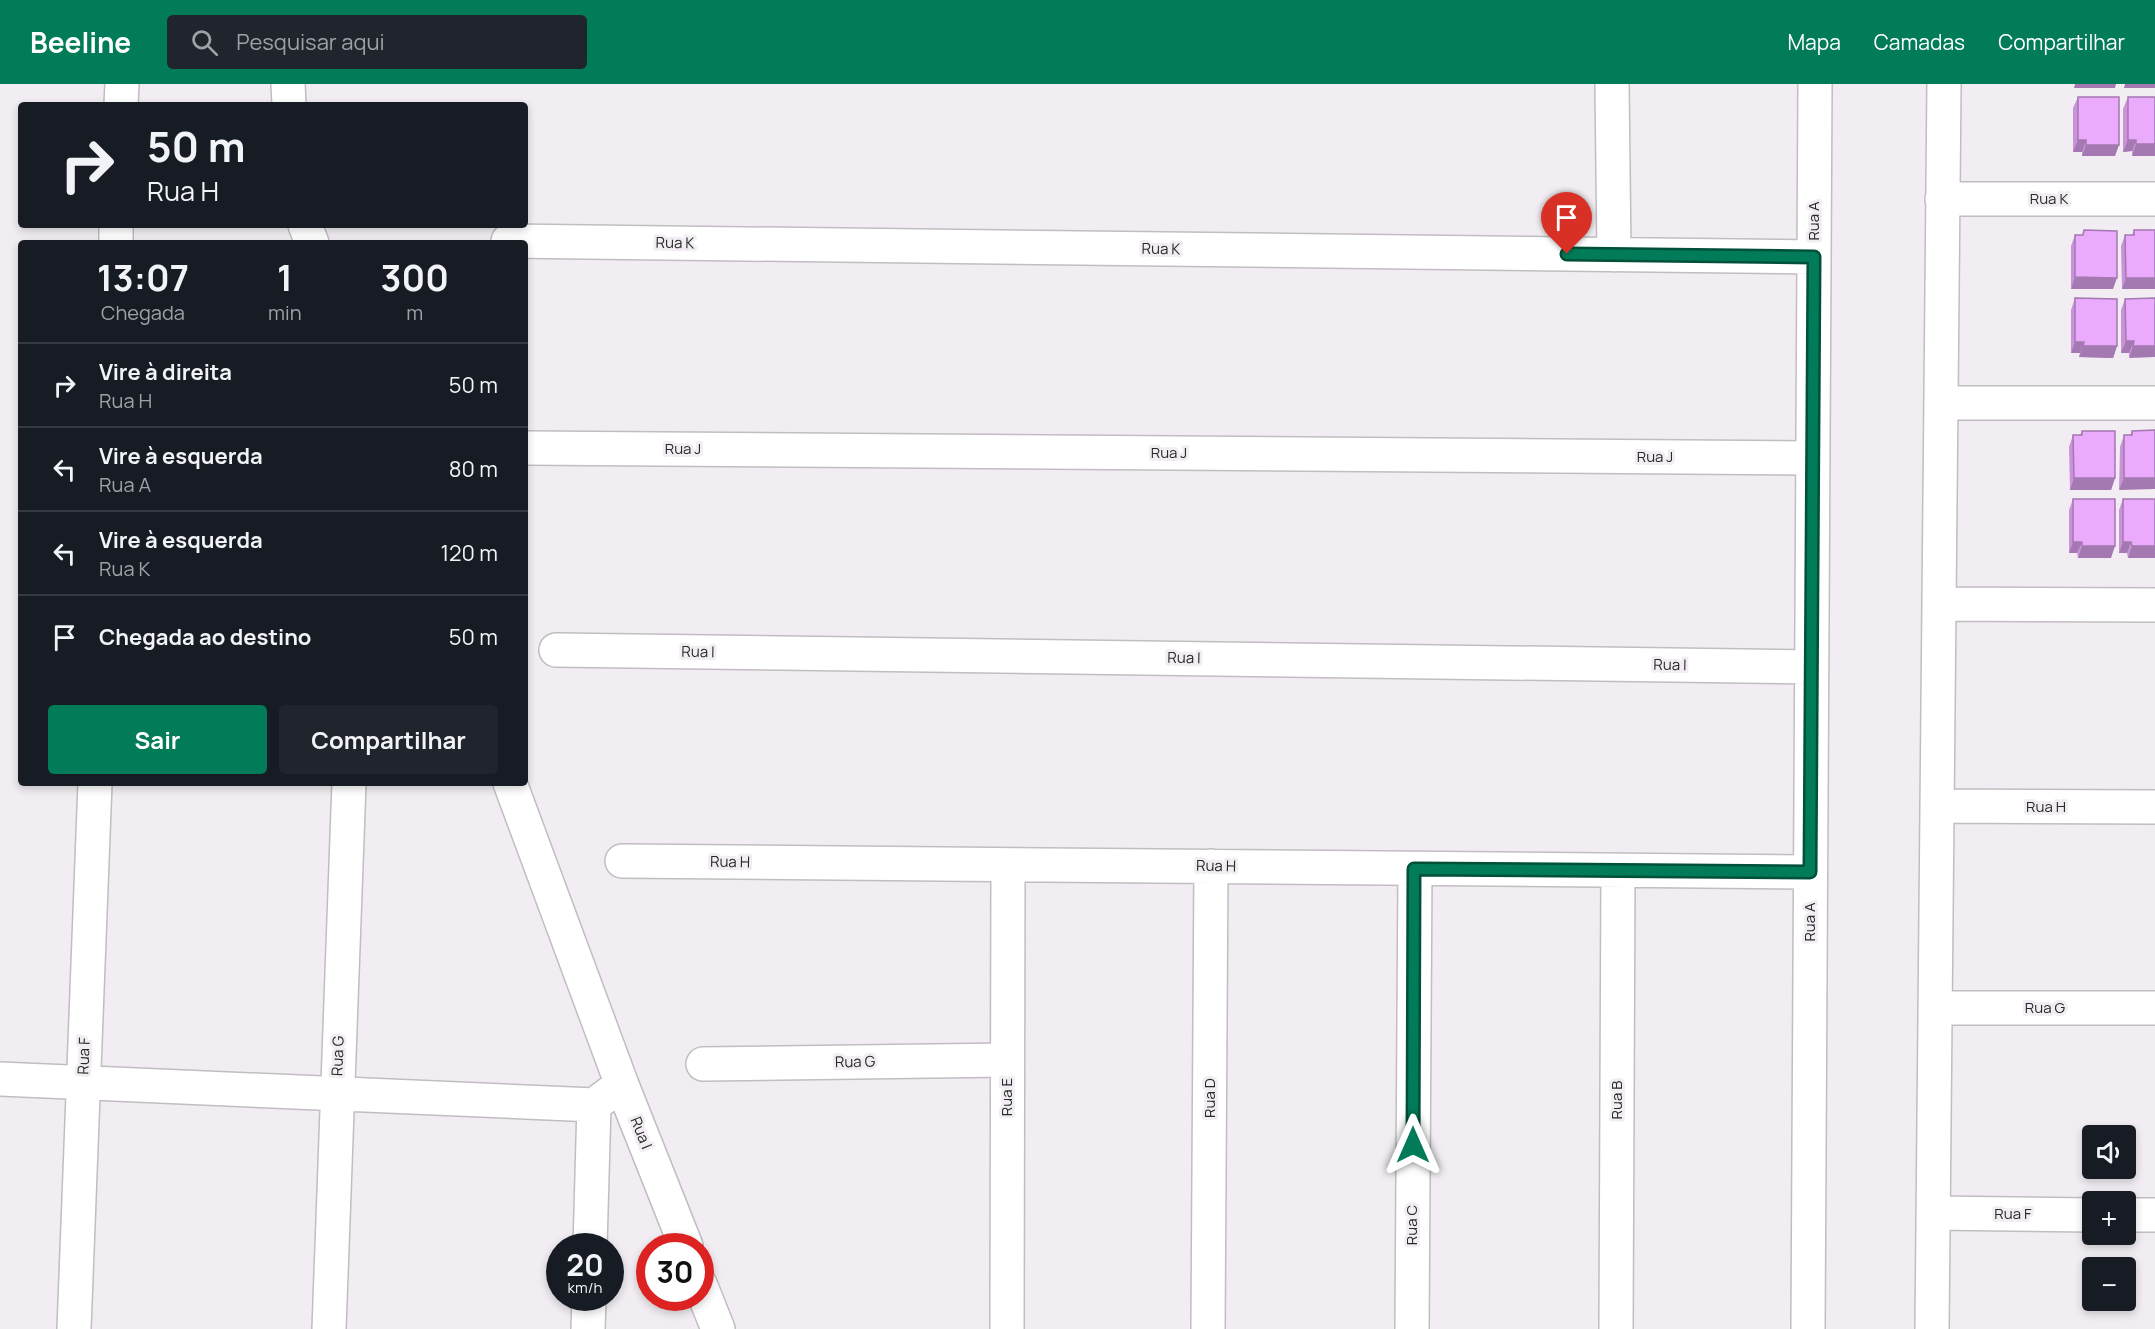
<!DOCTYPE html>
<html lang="pt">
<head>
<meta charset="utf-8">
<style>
	:root { --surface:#171b24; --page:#20242c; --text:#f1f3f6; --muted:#9ea1a6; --line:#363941; --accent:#017b58 }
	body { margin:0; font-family:Manrope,sans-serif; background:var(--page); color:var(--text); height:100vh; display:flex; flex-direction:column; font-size:22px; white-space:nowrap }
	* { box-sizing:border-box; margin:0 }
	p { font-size:20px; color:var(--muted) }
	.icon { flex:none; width:33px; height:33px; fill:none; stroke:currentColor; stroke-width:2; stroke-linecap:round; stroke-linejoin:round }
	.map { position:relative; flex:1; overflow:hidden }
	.panel { position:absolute; left:18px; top:156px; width:510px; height:546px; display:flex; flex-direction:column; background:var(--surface); border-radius:6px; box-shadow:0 3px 9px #0003 }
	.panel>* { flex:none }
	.guide { position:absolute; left:18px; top:18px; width:510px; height:126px; border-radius:6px; box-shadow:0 3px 9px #0003; background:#171b24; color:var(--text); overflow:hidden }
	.buttons { position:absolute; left:2082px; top:1041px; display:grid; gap:12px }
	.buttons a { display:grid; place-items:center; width:54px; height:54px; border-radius:6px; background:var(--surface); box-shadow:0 3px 9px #0003; font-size:30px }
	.speed { position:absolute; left:546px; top:1149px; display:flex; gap:12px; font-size:30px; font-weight:700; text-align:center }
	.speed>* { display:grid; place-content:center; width:78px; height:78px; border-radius:50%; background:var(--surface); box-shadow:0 3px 9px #0003; line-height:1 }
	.speed small { font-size:15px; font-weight:400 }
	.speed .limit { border:9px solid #d22; background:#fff; color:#111 }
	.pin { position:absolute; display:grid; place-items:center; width:51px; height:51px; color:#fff; margin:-62px -26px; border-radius:50% 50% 50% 0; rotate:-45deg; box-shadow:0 0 6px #0007 }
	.pin .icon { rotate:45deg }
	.me { position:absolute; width:66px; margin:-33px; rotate:0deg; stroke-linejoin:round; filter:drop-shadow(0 0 4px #0008) }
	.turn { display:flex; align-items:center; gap:21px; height:126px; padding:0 30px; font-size:27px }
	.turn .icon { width:78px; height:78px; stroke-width:2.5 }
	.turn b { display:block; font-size:42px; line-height:51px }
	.eta { display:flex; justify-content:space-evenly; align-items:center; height:102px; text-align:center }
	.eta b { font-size:36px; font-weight:700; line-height:42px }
	.cta { display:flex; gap:12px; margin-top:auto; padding:12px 30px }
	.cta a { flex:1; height:69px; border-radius:6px; background:var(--accent); color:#fff; font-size:24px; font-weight:700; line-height:69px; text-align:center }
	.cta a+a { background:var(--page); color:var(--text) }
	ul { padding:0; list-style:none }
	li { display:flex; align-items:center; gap:18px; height:84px; padding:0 30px; border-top:2px solid var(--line) }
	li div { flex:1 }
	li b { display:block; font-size:22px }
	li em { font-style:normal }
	header { display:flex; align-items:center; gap:36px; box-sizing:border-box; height:84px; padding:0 30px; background:var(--accent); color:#fff }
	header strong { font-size:28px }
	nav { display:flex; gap:33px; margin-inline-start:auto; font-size:21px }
	.search { width:420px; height:54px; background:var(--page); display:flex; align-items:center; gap:15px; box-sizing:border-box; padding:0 21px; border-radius:6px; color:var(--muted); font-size:22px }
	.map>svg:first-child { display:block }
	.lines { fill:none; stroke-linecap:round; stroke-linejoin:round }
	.minor-casing { stroke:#c1bdc2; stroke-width:36 }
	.minor { stroke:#fff; stroke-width:33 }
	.wall { fill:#ca93d9 }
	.shaded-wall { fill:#a478b0 }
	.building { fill:#ebabfc; stroke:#a478b0; stroke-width:1.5 }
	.route-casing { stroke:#015039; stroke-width:15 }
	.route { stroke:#017b58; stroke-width:10 }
	.labels { text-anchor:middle; stroke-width:6; stroke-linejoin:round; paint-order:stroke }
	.street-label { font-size:15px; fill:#29282a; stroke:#f1edf2 }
</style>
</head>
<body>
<header>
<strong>Beeline</strong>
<div class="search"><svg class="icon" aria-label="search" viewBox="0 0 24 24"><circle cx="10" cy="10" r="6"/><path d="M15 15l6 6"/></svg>Pesquisar aqui</div>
<nav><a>Mapa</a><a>Camadas</a><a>Compartilhar</a></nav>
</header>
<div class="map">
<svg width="2155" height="1245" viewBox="0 0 2155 1245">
	<rect width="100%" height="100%" fill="#f1edf2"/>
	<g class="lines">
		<defs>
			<path id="minor" d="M288,0L289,21
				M1612,0L1614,171
				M121,21L122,0
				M1942,115H2155
				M305,141L312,159
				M508,157L1814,173
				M116,159V141
				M1941,319H2155
				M525,364L1813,374
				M1939,520L2155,521
				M556,566L1811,583
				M510,699L622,1001L686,1162
				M1937,722L2155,723
				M622,777L1810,788
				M1935,924H2155
				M703,980L1007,976
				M0,995L594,1021
				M1933,1129L2092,1131
				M2126,1131H2155
				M590,1162L594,1021L610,1009
				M700,1200L718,1245
				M74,1245L95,699
				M329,1245L349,699
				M588,1245L589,1214
				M1007,1245L1008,781
				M1208,1245L1211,782
				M1412,1245L1415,785
				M1616,1245L1618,787
				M1808,1245L1815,0
				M1932,1245L1944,0"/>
		</defs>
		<use href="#minor" class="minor-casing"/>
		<use href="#minor" class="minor"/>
	</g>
	<path class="wall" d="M2078,13L2115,72H2082V68H2073V24Z
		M2128,13H2155L2132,72V67L2123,68V25Z
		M2084,146L2113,205H2071V162L2075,151H2082Z
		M2134,146H2155V205H2122L2121,162L2125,151H2132Z
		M2075,214L2117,262L2113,274L2079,273L2080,269H2071V226Z
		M2155,214L2129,274V269H2121V226L2125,215Z
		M2155,346L2119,406L2120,363L2124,351H2130L2132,347Z
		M2082,347L2115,394L2111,406H2070L2069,363L2073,351H2080Z
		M2073,415L2111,474H2078L2077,469H2069V426Z
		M2123,415H2155V474H2128L2127,469H2119V426Z"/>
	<path class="shaded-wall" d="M2075,0H2116L2115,4H2074Z
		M2125,0H2155V4H2124Z
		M2078,56H2086L2082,68H2073Z
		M2128,56H2136L2132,67L2123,68Z
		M2136,60H2155V72H2132Z
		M2086,61H2119L2115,72H2082Z
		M2075,193L2117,194L2113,205H2071Z
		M2126,194H2155V205H2122Z
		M2126,257H2134L2129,269H2121Z
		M2075,258H2084L2080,269H2071Z
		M2083,262H2117L2113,274L2079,273Z
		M2133,262H2155V273L2129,274Z
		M2074,394H2115L2111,406H2070Z
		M2124,394H2155V405L2119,406Z
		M2073,458H2082L2077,469H2069Z
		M2123,458H2131L2127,469H2119Z
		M2082,462H2115L2111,474H2078Z
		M2132,462H2155V474H2128Z"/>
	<path class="building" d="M2078,13H2119V61H2086V56H2078Z
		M2128,13H2155V60H2136V56H2128Z
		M2084,146L2117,147V194L2075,193V151H2083Z
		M2134,146H2155V194H2126L2125,151H2134Z
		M2075,214L2117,215V262H2083L2084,258H2075Z
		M2155,214V262H2133L2134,257H2126L2125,215Z
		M2155,346V394H2124V351H2132V347Z
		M2082,347H2115V394H2074L2073,351H2082Z
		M2073,415H2115V462H2082V458H2073Z
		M2123,415H2155V462H2132L2131,458H2123Z"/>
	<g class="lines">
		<defs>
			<path id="route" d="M1413,1061L1414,785L1810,788L1814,173L1567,170"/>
		</defs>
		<use href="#route" class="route-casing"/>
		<use href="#route" class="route"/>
	</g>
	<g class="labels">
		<g class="street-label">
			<text x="2049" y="120">Rua K</text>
			<text transform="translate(1814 137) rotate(-90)" y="5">Rua A</text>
			<text transform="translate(675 159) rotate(1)" y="5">Rua K</text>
			<text transform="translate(1161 165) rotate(1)" y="5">Rua K</text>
			<text x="683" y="370">Rua J</text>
			<text x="1169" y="374">Rua J</text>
			<text x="1655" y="378">Rua J</text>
			<text transform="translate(698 568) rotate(1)" y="5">Rua I</text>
			<text transform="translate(1184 574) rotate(1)" y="5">Rua I</text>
			<text transform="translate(1670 581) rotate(1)" y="5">Rua I</text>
			<text x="2046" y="728">Rua H</text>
			<text transform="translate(730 778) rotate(1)" y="5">Rua H</text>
			<text transform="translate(1216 782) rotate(1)" y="5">Rua H</text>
			<text transform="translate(1810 838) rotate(-90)" y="5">Rua A</text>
			<text x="2045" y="929">Rua G</text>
			<text transform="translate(84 972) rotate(-88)" y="5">Rua F</text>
			<text transform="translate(338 972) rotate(-88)" y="5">Rua G</text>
			<text transform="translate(855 978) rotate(-1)" y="5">Rua G</text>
			<text transform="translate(1007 1013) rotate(-90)" y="5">Rua E</text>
			<text transform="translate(1210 1014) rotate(-90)" y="5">Rua D</text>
			<text transform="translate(1617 1016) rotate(-90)" y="5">Rua B</text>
			<text transform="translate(641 1049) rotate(68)" y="5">Rua I</text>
			<text x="2013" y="1135">Rua F</text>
			<text transform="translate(1412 1141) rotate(-90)" y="5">Rua C</text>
		</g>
	</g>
</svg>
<div class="buttons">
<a><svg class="icon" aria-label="sound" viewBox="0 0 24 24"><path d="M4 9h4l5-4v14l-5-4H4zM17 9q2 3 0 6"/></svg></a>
<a>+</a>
<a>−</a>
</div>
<div class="speed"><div>20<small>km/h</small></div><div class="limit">30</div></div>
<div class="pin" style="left:1567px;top:170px;background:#d93025"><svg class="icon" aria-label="arrive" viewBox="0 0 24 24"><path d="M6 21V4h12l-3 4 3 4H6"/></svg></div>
<svg class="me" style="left:1413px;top:1061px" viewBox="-20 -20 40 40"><path d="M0-17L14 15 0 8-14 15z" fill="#017b58" stroke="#fff" stroke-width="4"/></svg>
<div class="guide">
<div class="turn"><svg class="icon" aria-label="right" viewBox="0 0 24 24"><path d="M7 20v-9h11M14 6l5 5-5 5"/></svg><div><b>50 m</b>Rua H</div></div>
</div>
<section class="panel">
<div class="eta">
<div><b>13:07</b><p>Chegada</p></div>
<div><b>1</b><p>min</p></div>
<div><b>300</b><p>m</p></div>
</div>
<ul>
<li><svg class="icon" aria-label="right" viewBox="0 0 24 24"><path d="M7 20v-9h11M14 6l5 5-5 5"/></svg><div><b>Vire à direita</b><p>Rua H</p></div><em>50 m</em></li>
<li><svg class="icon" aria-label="left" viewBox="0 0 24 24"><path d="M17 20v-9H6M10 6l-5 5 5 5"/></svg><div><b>Vire à esquerda</b><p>Rua A</p></div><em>80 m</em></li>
<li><svg class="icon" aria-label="left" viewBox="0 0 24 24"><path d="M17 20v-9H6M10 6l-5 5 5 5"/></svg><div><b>Vire à esquerda</b><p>Rua K</p></div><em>120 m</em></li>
<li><svg class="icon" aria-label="arrive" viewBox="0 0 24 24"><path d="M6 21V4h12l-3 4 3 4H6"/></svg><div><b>Chegada ao destino</b></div><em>50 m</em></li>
</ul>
<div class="cta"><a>Sair</a><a>Compartilhar</a></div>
</section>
</div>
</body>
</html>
